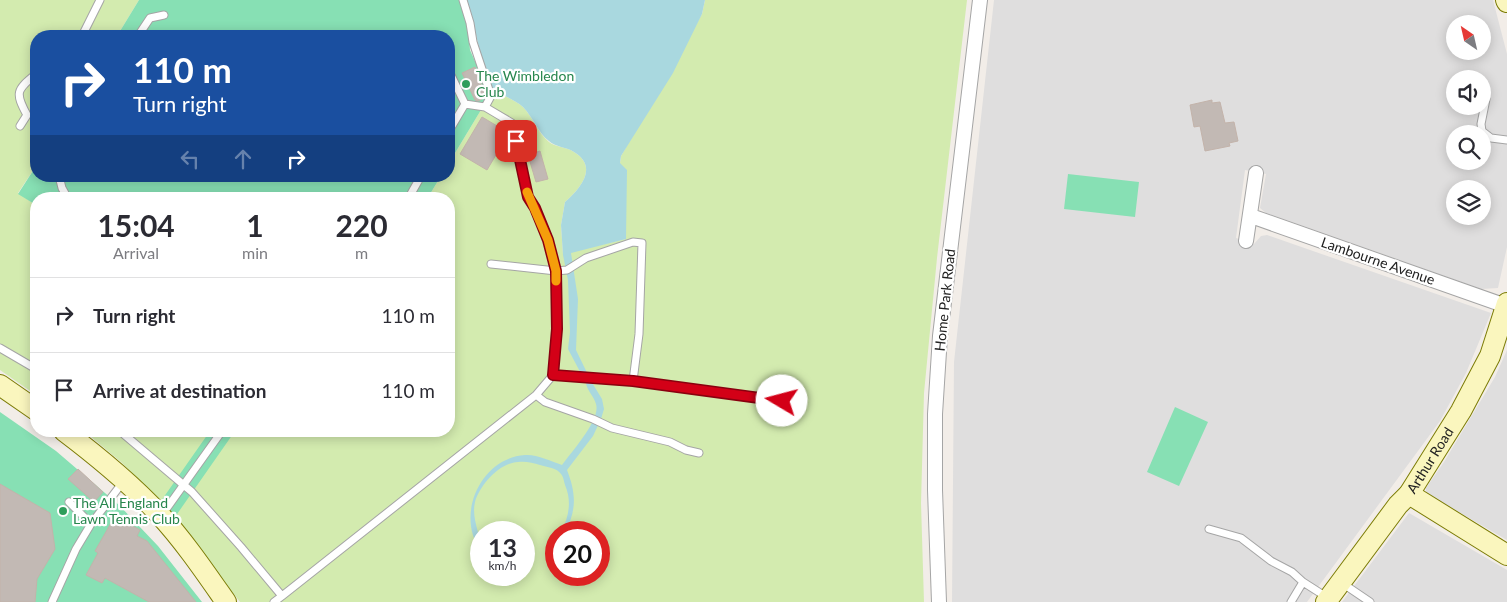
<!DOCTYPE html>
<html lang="en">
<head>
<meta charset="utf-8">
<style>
	:root { --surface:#fff; --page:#f7f7f7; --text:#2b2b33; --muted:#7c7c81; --line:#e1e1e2 }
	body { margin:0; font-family:Lato,sans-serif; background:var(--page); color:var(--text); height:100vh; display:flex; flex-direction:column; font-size:19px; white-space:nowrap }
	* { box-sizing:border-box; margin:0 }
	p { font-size:16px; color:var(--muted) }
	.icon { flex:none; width:28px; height:28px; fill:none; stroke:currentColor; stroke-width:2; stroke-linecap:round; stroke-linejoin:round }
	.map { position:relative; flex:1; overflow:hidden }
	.drawer { position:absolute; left:30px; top:192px; width:425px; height:245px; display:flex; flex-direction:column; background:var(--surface); border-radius:20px; box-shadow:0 2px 12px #0003 }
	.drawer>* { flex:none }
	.top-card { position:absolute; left:30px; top:30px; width:425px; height:152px; border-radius:20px; box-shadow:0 2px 12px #0003; background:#1a4fa0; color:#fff; overflow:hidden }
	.needle { width:32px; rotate:326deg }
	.tools { position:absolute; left:1446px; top:15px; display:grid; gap:10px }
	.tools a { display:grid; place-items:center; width:45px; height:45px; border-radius:50%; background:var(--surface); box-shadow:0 2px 12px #0003; font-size:25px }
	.speed { position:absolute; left:470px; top:521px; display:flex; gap:10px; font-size:25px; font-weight:700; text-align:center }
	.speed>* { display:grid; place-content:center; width:65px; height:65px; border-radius:50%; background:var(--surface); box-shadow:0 2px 12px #0003; line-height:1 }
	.speed small { font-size:12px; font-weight:400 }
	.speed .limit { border:8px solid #d22; background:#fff; color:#111 }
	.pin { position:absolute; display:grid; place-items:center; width:42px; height:42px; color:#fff; margin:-21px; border-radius:10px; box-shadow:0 2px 8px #0006 }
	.me { position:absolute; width:55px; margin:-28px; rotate:278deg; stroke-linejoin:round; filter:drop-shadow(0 0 4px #0008) }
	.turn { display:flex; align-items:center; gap:18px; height:105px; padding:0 20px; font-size:22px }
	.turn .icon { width:65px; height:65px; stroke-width:2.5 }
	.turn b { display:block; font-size:35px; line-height:42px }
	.lanes { display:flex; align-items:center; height:48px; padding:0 20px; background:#0003; justify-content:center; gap:25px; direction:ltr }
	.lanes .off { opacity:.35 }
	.eta { display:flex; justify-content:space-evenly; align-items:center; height:85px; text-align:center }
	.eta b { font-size:30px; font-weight:700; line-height:35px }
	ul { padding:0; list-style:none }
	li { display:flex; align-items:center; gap:15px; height:75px; padding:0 20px; border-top:1px solid var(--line) }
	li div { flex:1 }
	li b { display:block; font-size:19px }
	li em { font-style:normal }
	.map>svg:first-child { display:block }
	.residential { fill:#dfdede; fill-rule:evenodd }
	.grass { fill:#d3ebaf; fill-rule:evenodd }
	.pitch { fill:#87e0b4 }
	.water { fill:#a9d8df }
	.building { fill:#c2b9b4; stroke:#c3b3aa }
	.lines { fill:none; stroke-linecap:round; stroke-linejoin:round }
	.lane-casing { stroke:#a5a5a5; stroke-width:9 }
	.street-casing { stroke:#a5a5a5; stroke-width:16 }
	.secondary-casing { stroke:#7c7c05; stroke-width:22 }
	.lane { stroke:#fff; stroke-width:7 }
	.street { stroke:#fff; stroke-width:14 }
	.secondary { stroke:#faf6be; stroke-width:20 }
	.route-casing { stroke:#89000f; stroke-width:12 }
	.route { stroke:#d30017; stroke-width:9 }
	.slow { stroke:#f59e0b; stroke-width:9 }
	.leisure-dot { fill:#2e9e5b; stroke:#fff; stroke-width:2 }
	.labels { text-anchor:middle; stroke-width:4.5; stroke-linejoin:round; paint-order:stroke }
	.leisure-label { font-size:14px; fill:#27864d; stroke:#fff; text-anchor:start }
	.street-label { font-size:14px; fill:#212121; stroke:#fff }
</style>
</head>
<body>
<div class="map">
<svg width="1507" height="602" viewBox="0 0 1507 602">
	<rect width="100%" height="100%" fill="#f2ede8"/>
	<path class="residential" d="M994,0H1493L1507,54V247L1498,288L1481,289L1266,213L1260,208L1266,174L1245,170L1236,238L1254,244L1261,236L1267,235L1491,313L1466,373L1440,421L1307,602H952L954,362ZM1455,24H1482V51H1455ZM1455,79H1482V106H1455ZM1455,134H1482V161H1455ZM1455,189H1482V216H1455Z
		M1507,350V540L1426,493V488L1444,462L1495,377Z
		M1409,513L1507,570V602H1342Z"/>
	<path class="grass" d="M0,0H139L117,36H36V166L18,193L36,205V395L0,370Z
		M705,0H967L937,258L924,393L921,503L924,602H240L167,508L121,462L84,431H449V199H427L441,176H449V163L493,90C502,95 515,100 523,107C533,117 538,133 549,142C555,147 567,147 574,152C599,167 580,189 565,202L561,225L563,254L625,239L620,163L621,156L702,14ZM481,532H524V575H481ZM556,532H599V575H556Z"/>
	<path class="pitch" d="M139,0H459L468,26L470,50L490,95L449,163V36H117Z
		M36,166V176H441L427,199H36V205L18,194Z
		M1068,174L1139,182L1135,217L1064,209Z
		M1175,407L1208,422L1179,486L1147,472Z
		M0,412L56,451L119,505L158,546L202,602H0Z
		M210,431H235L175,517L161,501Z"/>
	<path class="water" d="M467,0H705L702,14L673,73L621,156L620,163L627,170L626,239L571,253L578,299L576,350L591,381L602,399L604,409L601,419L593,436L567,470C576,493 577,510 565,532H561C569,517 572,501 565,485C564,481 563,476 561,474C557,468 547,467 540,465C533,463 526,461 518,462C499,463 480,485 475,502C471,519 481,534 481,551C455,516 480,458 525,455C536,454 551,461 562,465C571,452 601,420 596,404C594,396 587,391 586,383L568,349L570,332L568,280L563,255L561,225L565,202C580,189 599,167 574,152C567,147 555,147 549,141C538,133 533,117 523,107C515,100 502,95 493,90L481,55Z"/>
	<path class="building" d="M475,67L485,95L484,98L478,101L475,100L462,73Z
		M1212,100V103L1220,102L1225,123L1234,122L1238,141L1229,143L1230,146L1205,151L1200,126L1194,127L1190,105Z
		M482,117L509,133L487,170L460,154Z
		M540,151L548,179L536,182L528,155Z
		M78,469L103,492L94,502L68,479Z
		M0,484L50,513L55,549L37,579L35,602H0Z
		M115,516L140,530L137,536L147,541L196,602H149L105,578L102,583L86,575L98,553L95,551Z"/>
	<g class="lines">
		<defs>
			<path id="lane" d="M463,0L470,23L473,42L491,96L485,107
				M82,36L100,0
				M138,36L150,18L164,15
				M449,71L465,104
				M1486,99L1481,124L1482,131L1491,138L1507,140
				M20,126L27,115C15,93 16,90 36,74
				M449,131L465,104L485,107L512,123L528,197C562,251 561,314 553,375
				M59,176L62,188L68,199
				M408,199L421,176
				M491,264L556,271L567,270L586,258L633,242L642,243L639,334L633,381
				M0,348L36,369
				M536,395L545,402L593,419L612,428L670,442L686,450L699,453
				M120,431L192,492L241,547L282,596L274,602
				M162,513L167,508L222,431
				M91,524L123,482
				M1209,529L1241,538L1271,561L1292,572L1303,582L1328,598
				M1342,583L1370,602
				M282,596L536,395L553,375L633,381L782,401
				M52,602L76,549L91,524L69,502
				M1291,602L1303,582"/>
			<path id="street" d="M1251,216L1506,306
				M1246,241L1256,173
				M939,602L935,490V414L940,336L980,0"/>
			<g id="secondary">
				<path d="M1506,0L1507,2"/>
				<path d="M0,385L36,410"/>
				<path d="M64,431C97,456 131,484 159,514C184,541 205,572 226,602"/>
				<path d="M1409,494L1507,555"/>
				<path id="s1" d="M1326,602L1398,505L1409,494L1461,411L1490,356L1507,303"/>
			</g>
		</defs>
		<use href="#lane" class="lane-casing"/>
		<use href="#street" class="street-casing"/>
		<use href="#secondary" class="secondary-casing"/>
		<use href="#lane" class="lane"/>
		<use href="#street" class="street"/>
		<use href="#secondary" class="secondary"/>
	</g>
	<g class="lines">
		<defs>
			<path id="route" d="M516,141L528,197L535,208L548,240L556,271L557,329L553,375L633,381L782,401"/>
		</defs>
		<use href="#route" class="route-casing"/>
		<use href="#route" class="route"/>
		<path class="slow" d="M527,192L548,240L556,271V281"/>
	</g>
	<g class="leisure-dot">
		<circle cx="466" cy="84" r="5"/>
		<circle cx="63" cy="511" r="5"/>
	</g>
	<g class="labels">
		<g class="leisure-label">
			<text x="476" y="81">The Wimbledon<tspan x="476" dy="16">Club</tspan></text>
			<text x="73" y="508">The All England<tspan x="73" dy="16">Lawn Tennis Club</tspan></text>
		</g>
		<g class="street-label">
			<text transform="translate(1378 261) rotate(19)" y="5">Lambourne Avenue</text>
			<text transform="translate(945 300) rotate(-84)" y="5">Home Park Road</text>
			<text dy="5" stroke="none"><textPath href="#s1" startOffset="176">Arthur Road</textPath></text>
		</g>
	</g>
</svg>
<div class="tools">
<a><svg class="needle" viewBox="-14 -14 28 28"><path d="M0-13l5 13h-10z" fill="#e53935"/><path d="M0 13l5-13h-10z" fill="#7c7c81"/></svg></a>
<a><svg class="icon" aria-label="sound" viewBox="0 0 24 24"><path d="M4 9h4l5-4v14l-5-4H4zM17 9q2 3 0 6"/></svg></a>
<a><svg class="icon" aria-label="search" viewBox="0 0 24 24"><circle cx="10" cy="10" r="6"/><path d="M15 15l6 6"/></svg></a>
<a><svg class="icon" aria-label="layers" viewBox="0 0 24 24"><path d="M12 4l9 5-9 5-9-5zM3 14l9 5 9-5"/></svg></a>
</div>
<div class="speed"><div>13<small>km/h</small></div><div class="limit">20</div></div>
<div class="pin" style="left:516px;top:141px;background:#d93025"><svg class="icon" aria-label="arrive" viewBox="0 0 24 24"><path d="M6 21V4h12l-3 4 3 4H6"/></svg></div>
<svg class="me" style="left:782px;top:401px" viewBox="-20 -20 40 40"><circle r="19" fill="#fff"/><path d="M0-13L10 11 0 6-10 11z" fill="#d30017"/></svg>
<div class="top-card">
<div class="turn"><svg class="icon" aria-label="right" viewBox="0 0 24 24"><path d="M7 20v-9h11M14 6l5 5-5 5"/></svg><div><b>110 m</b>Turn right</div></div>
<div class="lanes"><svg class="icon off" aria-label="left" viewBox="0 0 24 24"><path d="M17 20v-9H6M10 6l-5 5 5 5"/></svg><svg class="icon off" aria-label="ahead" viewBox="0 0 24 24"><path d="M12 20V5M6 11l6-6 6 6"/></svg><svg class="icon" aria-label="right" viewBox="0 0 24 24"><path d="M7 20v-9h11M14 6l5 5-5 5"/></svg></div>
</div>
<section class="drawer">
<div class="eta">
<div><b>15:04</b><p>Arrival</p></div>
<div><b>1</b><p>min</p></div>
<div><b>220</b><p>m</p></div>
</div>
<ul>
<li><svg class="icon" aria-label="right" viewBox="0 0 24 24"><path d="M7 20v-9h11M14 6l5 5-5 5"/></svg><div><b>Turn right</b></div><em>110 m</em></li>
<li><svg class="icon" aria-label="arrive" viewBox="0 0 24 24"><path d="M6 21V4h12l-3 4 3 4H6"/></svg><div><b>Arrive at destination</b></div><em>110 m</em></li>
</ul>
</section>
</div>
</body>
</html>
